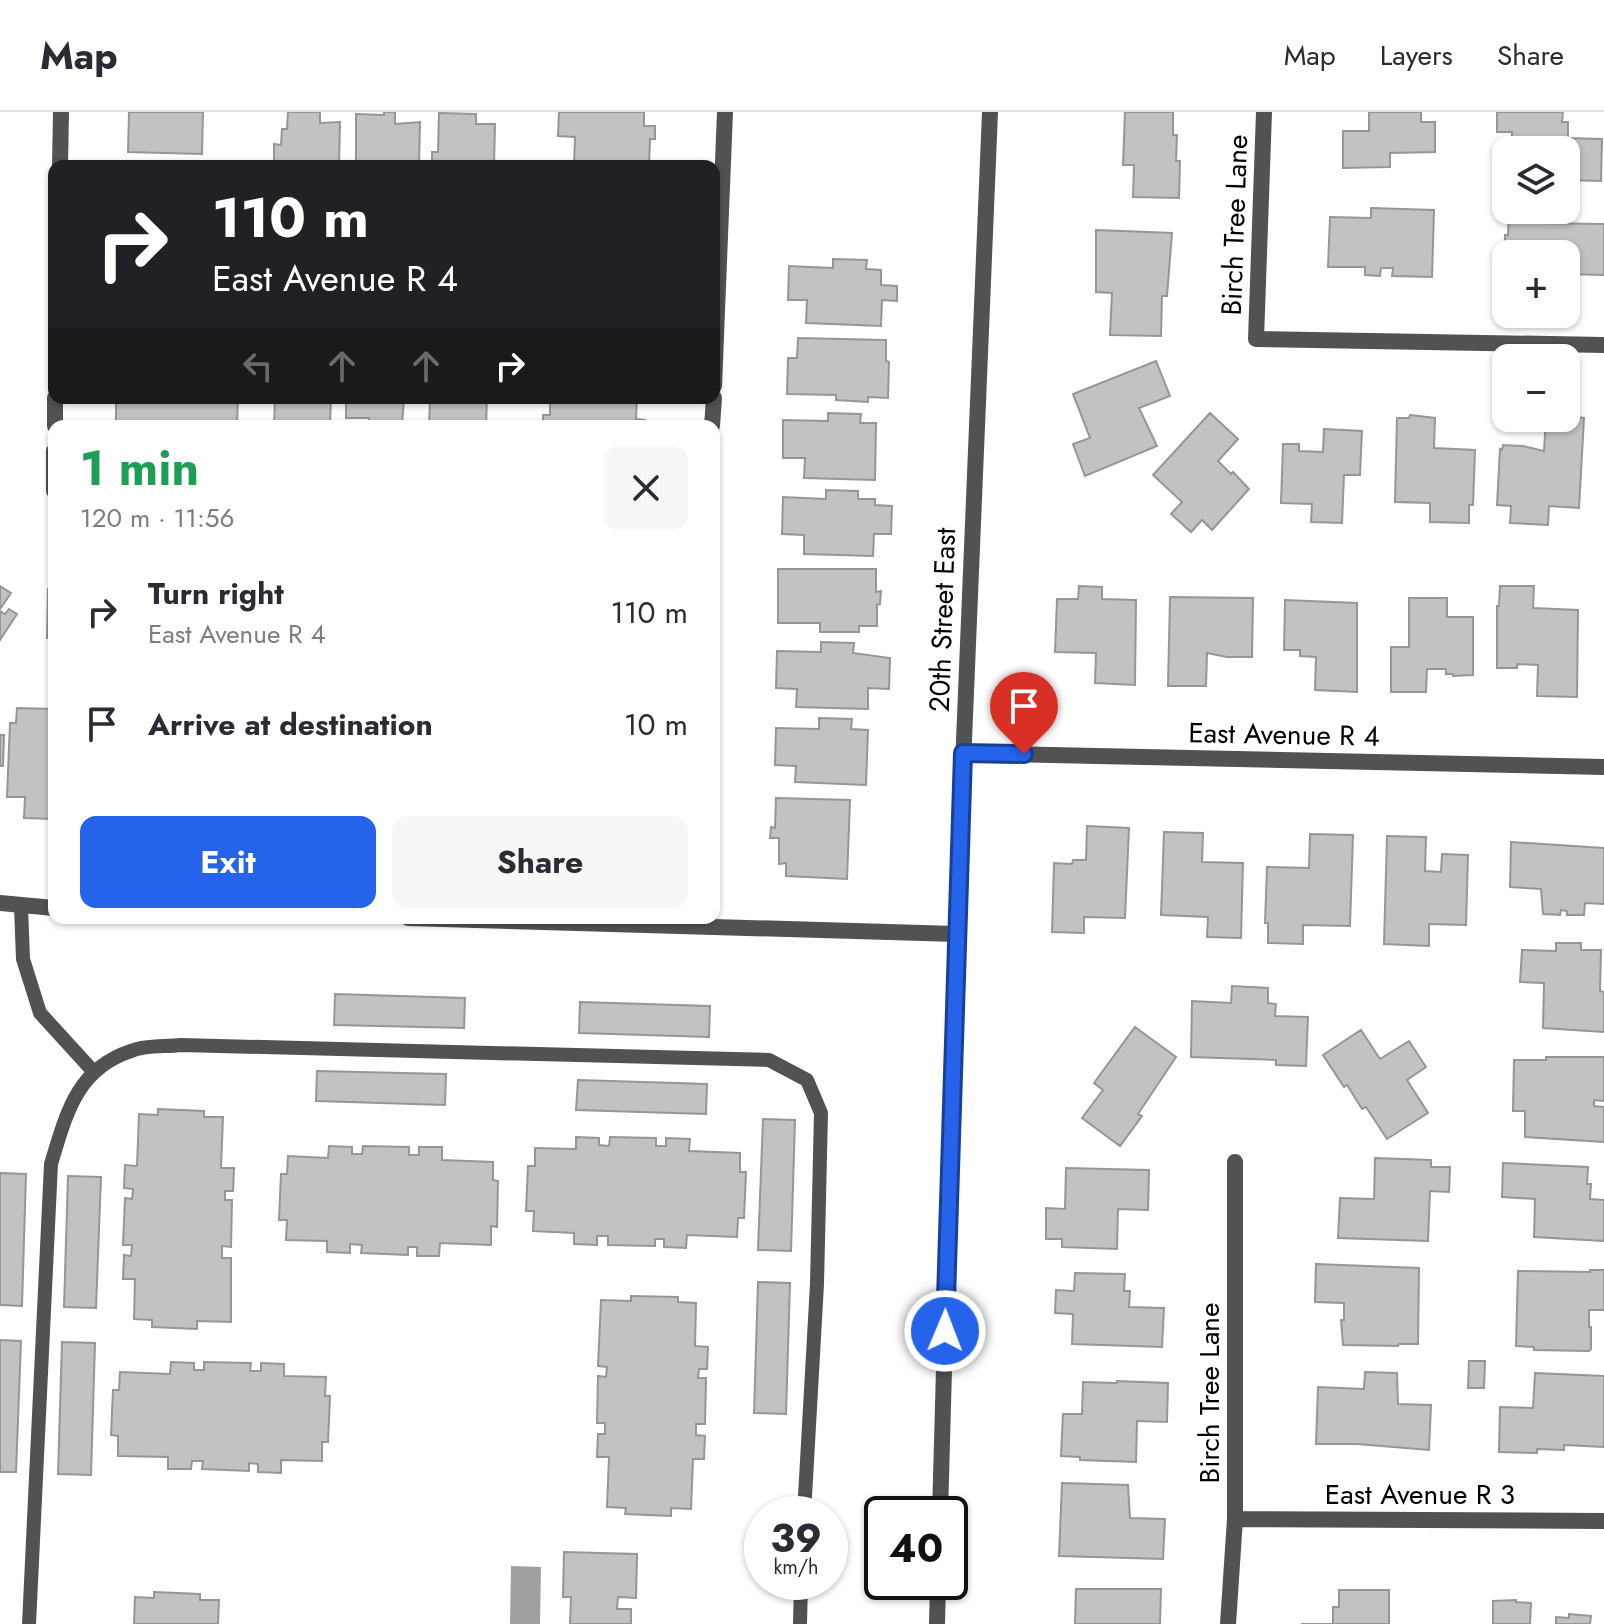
<!DOCTYPE html>
<html lang="en">
<head>
<meta charset="utf-8">
<style>
	:root { --surface:#fff; --page:#f7f7f7; --text:#2b2b33; --muted:#7c7c81; --line:#e1e1e2; --accent:#2563eb }
	body { margin:0; font-family:Jost,sans-serif; background:var(--page); color:var(--text); height:100vh; display:flex; flex-direction:column; font-size:30px; white-space:nowrap }
	* { box-sizing:border-box; margin:0 }
	p { font-size:26px; color:var(--muted) }
	.icon { flex:none; width:44px; height:44px; fill:none; stroke:currentColor; stroke-width:2; stroke-linecap:round; stroke-linejoin:round }
	.map { position:relative; flex:1; overflow:hidden }
	.details { position:absolute; left:48px; top:308px; width:672px; height:504px; display:flex; flex-direction:column; background:var(--surface); border-radius:16px; box-shadow:0 2px 6px #0004 }
	.details>* { flex:none }
	.top-card { position:absolute; left:48px; top:48px; width:672px; height:244px; border-radius:16px; box-shadow:0 2px 6px #0004; background:#202124; color:#fff; overflow:hidden }
	.tools { position:absolute; left:1492px; top:24px; display:grid; gap:16px }
	.tools a { display:grid; place-items:center; width:88px; height:88px; border-radius:16px; background:var(--surface); box-shadow:0 2px 6px #0004; font-size:40px }
	.speed { position:absolute; left:744px; top:1384px; display:flex; gap:16px; font-size:40px; font-weight:700; text-align:center }
	.speed>* { display:grid; place-content:center; width:104px; height:104px; border-radius:50%; background:var(--surface); box-shadow:0 2px 6px #0004; line-height:1 }
	.speed small { font-size:20px; font-weight:400 }
	.speed .limit { border:4px solid #111; border-radius:12px; background:#fff; color:#111 }
	.pin { position:absolute; display:grid; place-items:center; width:68px; height:68px; color:#fff; margin:-82px -34px; border-radius:50% 50% 50% 0; rotate:-45deg; box-shadow:0 0 8px #0007 }
	.pin .icon { rotate:45deg }
	.me { position:absolute; width:88px; margin:-44px; rotate:1deg; stroke-linejoin:round; filter:drop-shadow(0 0 6px #0008) }
	.turn { display:flex; align-items:center; gap:28px; height:168px; padding:0 32px; font-size:36px }
	.turn .icon { width:104px; height:104px; stroke-width:2.5 }
	.turn b { display:block; font-size:56px; line-height:68px }
	.lanes { display:flex; align-items:center; height:76px; padding:0 32px; background:#0003; justify-content:center; gap:40px; direction:ltr }
	.lanes .off { opacity:.35 }
	.round { display:grid; place-items:center; flex:none; width:84px; height:84px; border-radius:16px; background:var(--page) }
	.summary { display:flex; align-items:center; justify-content:space-between; height:136px; padding:0 32px }
	h1 { font-size:48px; font-weight:700; line-height:60px; color:#1e9e55 }
	.primary-button { display:flex; gap:16px; margin-top:auto; padding:16px 32px }
	.primary-button a { flex:1; height:92px; border-radius:16px; background:var(--accent); color:#fff; font-size:32px; font-weight:700; line-height:92px; text-align:center }
	.primary-button a+a { background:var(--page); color:var(--text) }
	ul { padding:0; list-style:none }
	li { display:flex; align-items:center; gap:24px; height:112px; padding:0 32px }
	li div { flex:1 }
	li b { display:block; font-size:30px }
	li em { font-style:normal }
	header { display:flex; align-items:center; gap:48px; box-sizing:border-box; height:112px; padding:0 40px; background:var(--surface); border-bottom:2px solid var(--line) }
	header strong { font-size:38px }
	nav { display:flex; gap:44px; margin-inline-start:auto; font-size:28px }
	.map>svg:first-child { display:block }
	.water { fill:#a0a0a0 }
	.building { fill:#c2c2c2; stroke:#969696; stroke-width:2 }
	.lines { fill:none; stroke-linecap:round; stroke-linejoin:round }
	.service { stroke:#525252; stroke-width:14 }
	.minor { stroke:#525252; stroke-width:16 }
	.tertiary { stroke:#525252; stroke-width:16 }
	.route-casing { stroke:#184099; stroke-width:20 }
	.route { stroke:#2563eb; stroke-width:14 }
	.labels { text-anchor:middle; stroke-width:8; stroke-linejoin:round; paint-order:stroke }
	.street-label { font-size:28px; fill:#000; stroke:#fff }
</style>
</head>
<body>
<header>
<strong>Map</strong>
<nav><a>Map</a><a>Layers</a><a>Share</a></nav>
</header>
<div class="map">
<svg width="1604" height="1512" viewBox="0 0 1604 1512">
	<rect width="100%" height="100%" fill="#fff"/>
	<path class="water" d="M511,1454L541,1455L540,1512H510Z"/>
	<path class="building" d="M129,0H203L202,42L128,40Z
		M288,0H320V11L340,10L339,54H274V32L281,33L282,17H287Z
		M384,0H395V12L420,10L419,54H356V2L384,3Z
		M559,0H644V14H655V27H650L649,54L574,53L575,25L558,24Z
		M1125,0H1173V23H1177L1176,49H1180L1179,86L1133,85L1134,53H1123Z
		M1369,0H1421V10H1435V40L1390,41V55L1343,56V19H1369Z
		M1497,0H1563L1562,10H1568V26L1602,27L1601,69L1566,68V38H1512V20H1497Z
		M439,1L476,2V12H495L494,54H432V40H438Z
		M1371,96L1434,98L1432,165L1392,164L1393,156H1381L1380,164L1365,163V155H1328L1330,105L1371,106Z
		M1509,100L1538,101V111L1604,112V163L1569,162L1568,167H1566V142H1506V167H1504L1505,123H1508Z
		M1096,118L1172,121L1167,184H1162L1161,224L1110,223L1112,181L1096,180Z
		M833,147L867,148L866,157L881,158V173L897,174V189L882,188L881,214L806,211L807,188H788L789,154L833,156Z
		M798,226L886,228V249L889,250L888,286L868,285V290L836,288V283L787,282L788,246H797Z
		M1156,249L1170,284L1139,296L1157,334L1085,364L1073,332L1090,326L1073,282Z
		M127,286H238L237,312L116,314V289H127Z
		M275,286H331L330,313L274,314Z
		M346,286H404L402,314H369V306H346Z
		M430,286H487L486,314H429Z
		M550,286H637L636,307L645,308V314H543V303H550Z
		M828,301L861,302L860,311H876L875,368L804,366L805,346H783V308L828,309Z
		M1210,301L1238,327L1218,349L1231,362L1233,360L1249,377L1212,418L1202,408L1191,420L1171,402L1182,390L1153,363Z
		M1410,303L1435,306L1434,336L1475,338L1473,393H1469V411L1430,410V391L1395,390L1397,306H1409Z
		M1566,304L1584,306L1579,396L1549,394L1548,413L1510,411L1511,394L1497,393L1500,337L1502,338L1503,333L1523,334L1544,339L1546,306H1566Z
		M1324,317L1362,319L1360,363H1344L1342,411L1311,410L1312,392L1281,391L1283,332H1299V339L1323,340Z
		M826,378L858,379V387H875V393L892,394L891,422H874L873,444L804,442V423L782,422L783,385L826,387Z
		M778,457H876V480L881,479L880,492L877,493V514H859V520H820V511H778Z
		M0,474L11,481L0,497Z
		M1079,474L1102,475V487L1136,488L1135,573L1095,571L1096,541L1055,540L1057,487H1078Z
		M1500,474H1534L1533,496L1578,498L1577,585L1537,584L1538,553L1517,552V556H1497V494H1499Z
		M48,477H54V546L53,526H47Z
		M1170,485L1253,486L1252,545H1227L1207,541L1206,574H1168Z
		M1409,486H1447V505H1473V563L1453,564V562H1446V557H1427L1426,580H1391V535H1409Z
		M1285,488L1357,491V580L1315,578L1316,545L1300,544V538H1284Z
		M9,497L17,502L0,528V499L5,502Z
		M821,530L854,531L853,541L890,546L889,577L868,576V597L796,595L797,577L776,576L777,539L821,540Z
		M17,596L54,597V707L24,706L25,685H7L10,611H16Z
		M819,606L852,607L851,617L868,618L866,673L795,670L796,654L775,653L776,616L819,617Z
		M0,623H4L3,654H0Z
		M776,686L850,688L847,767L786,764V751L779,752V726H770L771,715L775,716Z
		M1087,714L1129,716L1125,806L1084,805V821L1052,820L1054,751L1072,752L1073,748H1086Z
		M1164,720L1203,721L1202,750L1243,751L1241,826L1207,825L1208,805L1161,803Z
		M1310,722L1353,723L1350,814L1303,813V832L1268,831V811H1265L1267,755L1309,756Z
		M1387,724L1426,725L1425,759L1441,760L1442,742L1468,743L1466,813L1429,812V834L1384,832Z
		M1511,730L1604,736V792L1585,791L1584,803H1567V799L1561,798L1560,803L1543,802L1541,777L1510,775Z
		M1556,831H1581V838H1601L1600,879L1604,880V920L1543,916L1544,871L1520,870L1522,838L1556,839Z
		M1232,874L1268,876V891L1276,892L1275,904L1308,905L1306,954L1276,953V948L1191,945L1192,889L1231,891Z
		M335,882L465,886L464,916L334,913Z
		M580,890L710,894L709,925L579,921Z
		M1135,915L1176,945L1138,1002L1142,1004L1120,1034L1082,1006L1103,978L1094,971Z
		M1361,918L1380,947L1409,929L1426,955L1407,968L1428,1001L1387,1027L1366,995L1362,997L1347,973L1344,975L1323,943Z
		M1546,945H1604V989L1594,988V994L1604,995V1030L1525,1025V999H1513L1514,948H1546Z
		M317,959L446,962L445,993L316,989Z
		M578,968L707,972L706,1002L576,998Z
		M158,997L204,999V1005H223L221,1056H234L233,1079H225V1088H232L231,1135L222,1134V1146H231V1210L197,1209V1217L152,1215V1208L134,1207L135,1167H123L124,1143L131,1144L132,1133H123L125,1086L132,1087L133,1077L124,1076L125,1053L137,1054L139,1002L158,1003Z
		M763,1007L795,1008L791,1139L758,1138Z
		M576,1025L599,1026V1033L609,1034L610,1025L656,1026V1034H666V1026L690,1027L689,1039L740,1041V1060H746L744,1106H738L737,1125L687,1123L686,1136L664,1135V1127H655V1134L608,1133V1124H597V1133L574,1132V1121L533,1119L534,1099H526L528,1054H535V1036L576,1037Z
		M329,1034L352,1035V1042H362L363,1034L409,1035V1043H419V1035H442V1048L493,1050V1068L498,1069L497,1115L491,1114V1133L440,1131L439,1144H417V1135H408V1143L361,1141L362,1133L350,1132V1141L327,1140V1129L286,1128L287,1108H279L281,1062H287L288,1044L328,1046Z
		M1375,1046L1431,1048V1055H1450L1449,1080L1430,1079L1428,1129L1338,1126L1340,1086L1374,1087Z
		M1503,1051L1588,1055L1587,1072H1591L1590,1087L1604,1088V1129L1534,1125L1535,1087L1502,1085Z
		M1066,1056L1149,1058L1148,1098L1118,1097L1117,1137L1062,1135V1127H1046V1096L1065,1097Z
		M0,1061L26,1062L22,1194L0,1193Z
		M68,1064L101,1065L96,1196L64,1195Z
		M1316,1152L1419,1156L1418,1232H1399L1398,1234L1343,1233L1341,1208H1344V1191L1315,1190Z
		M1590,1158H1604V1198H1589V1215H1591V1237L1589,1239L1534,1238V1235L1516,1234L1518,1159L1590,1160Z
		M1075,1161L1125,1162L1124,1179H1130L1129,1195L1164,1196L1162,1235L1072,1232L1073,1202L1055,1201L1056,1178L1074,1179Z
		M758,1170L790,1171L786,1302L754,1301Z
		M631,1184L678,1185V1190L696,1191L695,1234L708,1235L707,1257H699L698,1266H706L705,1312H696V1323L705,1324L704,1347H693L691,1397L671,1396V1404L625,1402L626,1396L607,1395L609,1345H597L598,1322H605V1311H597L598,1264L606,1265L607,1255L598,1254L601,1188L631,1189Z
		M0,1228L21,1229L16,1360H0Z
		M62,1230L95,1231L91,1363L58,1362Z
		M1469,1249H1485L1484,1276H1468Z
		M171,1250L194,1251V1258H204V1250L251,1251L250,1259H261V1251L284,1252V1264L326,1265L325,1284H330L328,1330H322V1349L281,1348V1361L258,1360V1352L249,1351V1359L202,1357L203,1349H192L191,1357H168V1345L118,1344V1324L111,1323L113,1278H119L120,1260L170,1262Z
		M1365,1260L1397,1261L1398,1292L1431,1293L1429,1338L1357,1332H1316L1318,1275L1364,1277Z
		M1535,1261L1604,1264V1335L1564,1333V1338L1537,1337V1341L1499,1340L1500,1295L1533,1296Z
		M1117,1269L1168,1271L1167,1310L1137,1309L1136,1350L1080,1348V1345L1061,1344L1063,1302H1082L1083,1270L1117,1271Z
		M1062,1371L1128,1373L1130,1406L1165,1407L1163,1447L1059,1444Z
		M564,1440L637,1442L636,1486L618,1485L617,1497H631V1512H570L571,1485H563Z
		M1076,1477H1161L1160,1512H1075Z
		M1339,1478H1389V1512H1301H1333V1495H1339Z
		M154,1480L200,1482V1488H219L218,1512H134L135,1485L154,1486Z
		M1516,1488V1490L1531,1491L1530,1512H1493V1489Z
		M1569,1502L1591,1504L1590,1512H1556V1505L1569,1506Z"/>
	<g class="lines">
		<path class="service" d="M21,795L23,847L40,901L92,958
			M29,1512L51,1052C66,1003 76,957 131,939C145,933 165,935 181,933L769,948L807,968L821,1001L817,1172L804,1402
			M800,1512L801,1470"/>
		<path class="minor" d="M1264,0L1256,227L1604,233
			M60,54L61,0
			M714,274L725,0
			M55,314V286
			M712,314L714,286
			M54,339V379
			M0,791L54,796
			M408,806L956,822
			M1235,1407L1604,1409
			M1228,1512L1235,1407V1050"/>
		<path class="tertiary" d="M963,641L1604,655
			M940,1402L956,822L990,0
			M937,1512L938,1470"/>
	</g>
	<g class="lines">
		<defs>
			<path id="route" d="M945,1219L963,641L1024,642"/>
		</defs>
		<use href="#route" class="route-casing"/>
		<use href="#route" class="route"/>
	</g>
	<g class="labels">
		<g class="street-label">
			<text transform="translate(1234 113) rotate(-88)" y="10">Birch Tree Lane</text>
			<text transform="translate(942 508) rotate(-88)" y="10">20th Street East</text>
			<text transform="translate(1284 622) rotate(1)" y="10">East Avenue R 4</text>
			<text transform="translate(1209 1281) rotate(-90)" y="10">Birch Tree Lane</text>
			<text x="1420" y="1392">East Avenue R 3</text>
		</g>
	</g>
</svg>
<div class="tools">
<a><svg class="icon" aria-label="layers" viewBox="0 0 24 24"><path d="M12 4l9 5-9 5-9-5zM3 14l9 5 9-5"/></svg></a>
<a>+</a>
<a>−</a>
</div>
<div class="speed"><div>39<small>km/h</small></div><div class="limit">40</div></div>
<div class="pin" style="left:1024px;top:642px;background:#d93025"><svg class="icon" aria-label="arrive" viewBox="0 0 24 24"><path d="M6 21V4h12l-3 4 3 4H6"/></svg></div>
<svg class="me" style="left:945px;top:1219px" viewBox="-20 -20 40 40"><circle r="17" fill="#2563eb" stroke="#fff" stroke-width="3"/><path d="M0-11L8 9 0 5-8 9z" fill="#fff"/></svg>
<div class="top-card">
<div class="turn"><svg class="icon" aria-label="right" viewBox="0 0 24 24"><path d="M7 20v-9h11M14 6l5 5-5 5"/></svg><div><b>110 m</b>East Avenue R 4</div></div>
<div class="lanes"><svg class="icon off" aria-label="left" viewBox="0 0 24 24"><path d="M17 20v-9H6M10 6l-5 5 5 5"/></svg><svg class="icon off" aria-label="ahead" viewBox="0 0 24 24"><path d="M12 20V5M6 11l6-6 6 6"/></svg><svg class="icon off" aria-label="ahead" viewBox="0 0 24 24"><path d="M12 20V5M6 11l6-6 6 6"/></svg><svg class="icon" aria-label="right" viewBox="0 0 24 24"><path d="M7 20v-9h11M14 6l5 5-5 5"/></svg></div>
</div>
<section class="details">
<div class="summary"><div><h1>1 min</h1><p>120 m · 11:56</p></div><a class="round"><svg class="icon" aria-label="close" viewBox="0 0 24 24"><path d="M6 6l12 12M18 6L6 18"/></svg></a></div>
<ul>
<li><svg class="icon" aria-label="right" viewBox="0 0 24 24"><path d="M7 20v-9h11M14 6l5 5-5 5"/></svg><div><b>Turn right</b><p>East Avenue R 4</p></div><em>110 m</em></li>
<li><svg class="icon" aria-label="arrive" viewBox="0 0 24 24"><path d="M6 21V4h12l-3 4 3 4H6"/></svg><div><b>Arrive at destination</b></div><em>10 m</em></li>
</ul>
<div class="primary-button"><a>Exit</a><a>Share</a></div>
</section>
</div>
</body>
</html>
